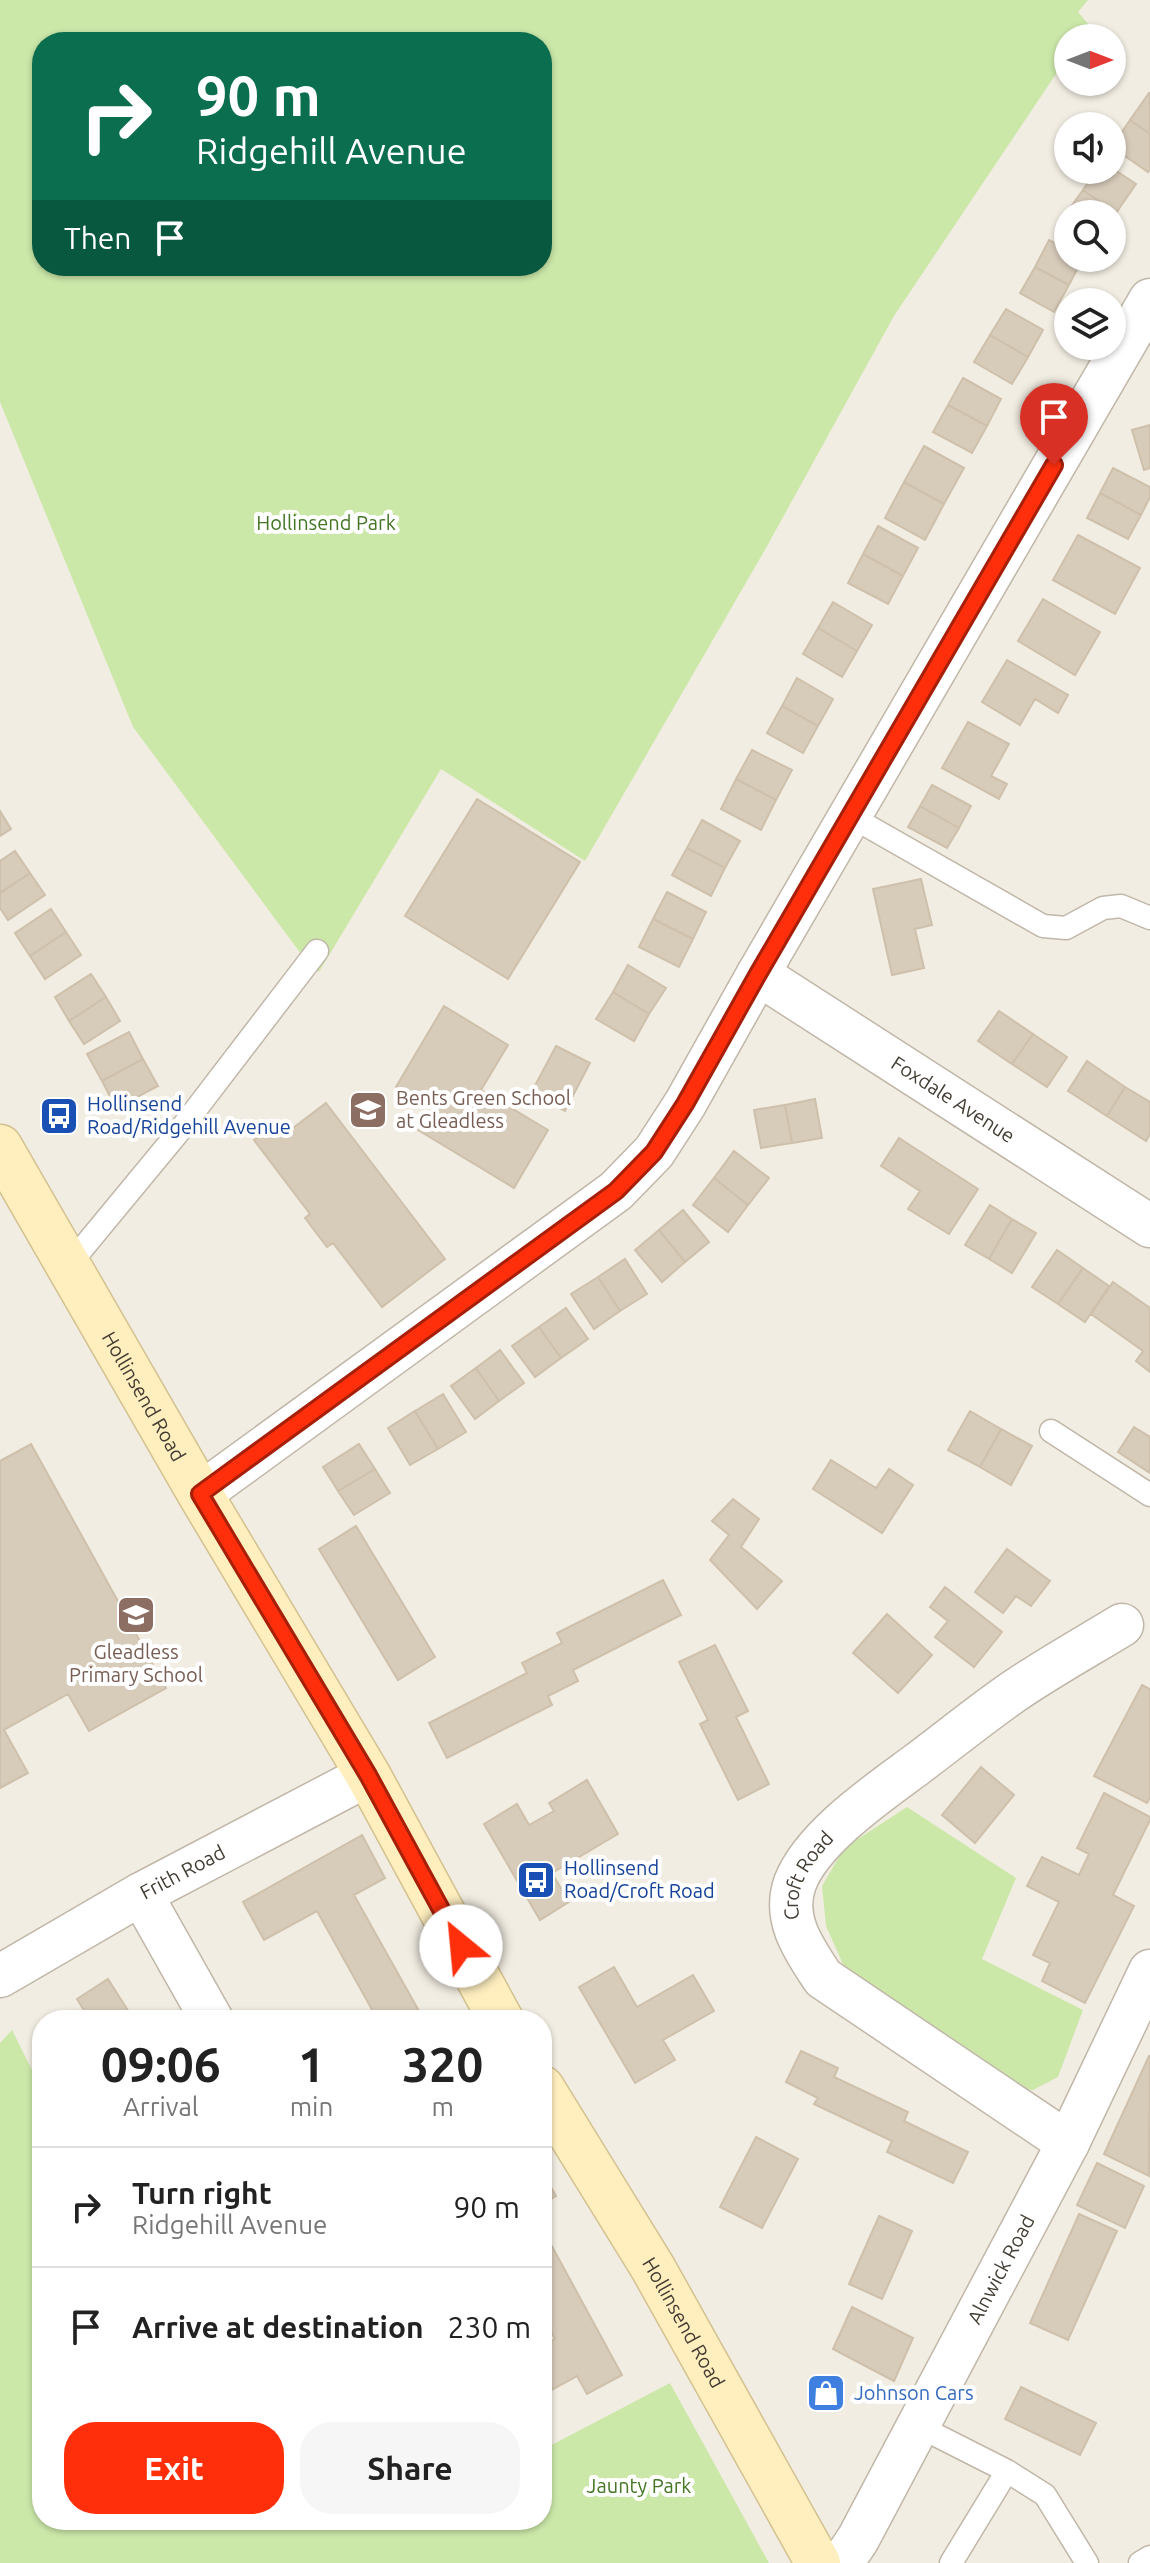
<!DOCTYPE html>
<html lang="en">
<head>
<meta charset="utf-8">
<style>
	:root { --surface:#fff; --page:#f6f6f6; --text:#222; --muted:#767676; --line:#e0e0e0; --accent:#ff2f0c }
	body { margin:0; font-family:Ubuntu,sans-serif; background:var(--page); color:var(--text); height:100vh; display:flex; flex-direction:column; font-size:30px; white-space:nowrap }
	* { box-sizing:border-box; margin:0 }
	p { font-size:26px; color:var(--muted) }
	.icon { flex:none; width:44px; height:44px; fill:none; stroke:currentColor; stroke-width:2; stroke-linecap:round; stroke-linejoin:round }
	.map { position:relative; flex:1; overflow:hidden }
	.details { position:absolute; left:32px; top:2010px; width:520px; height:520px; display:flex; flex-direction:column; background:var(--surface); border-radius:32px; box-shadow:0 2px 6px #0004 }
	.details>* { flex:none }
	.top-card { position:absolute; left:32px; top:32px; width:520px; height:244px; border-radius:32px; box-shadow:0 2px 6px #0004; background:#0b6e4f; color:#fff; overflow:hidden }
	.needle { width:52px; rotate:90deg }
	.tools { position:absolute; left:1054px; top:24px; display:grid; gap:16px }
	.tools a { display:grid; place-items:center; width:72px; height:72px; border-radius:50%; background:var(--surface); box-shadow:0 2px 6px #0004; font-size:40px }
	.pin { position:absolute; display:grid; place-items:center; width:68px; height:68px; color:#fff; margin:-82px -34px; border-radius:50% 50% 50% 0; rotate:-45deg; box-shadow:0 0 8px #0007 }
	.pin .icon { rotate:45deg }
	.me { position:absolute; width:88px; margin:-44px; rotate:332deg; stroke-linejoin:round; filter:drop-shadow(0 0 6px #0008) }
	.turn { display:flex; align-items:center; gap:28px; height:168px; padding:0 32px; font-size:36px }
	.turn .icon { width:104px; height:104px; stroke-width:2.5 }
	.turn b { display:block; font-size:56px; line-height:68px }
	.then { display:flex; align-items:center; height:76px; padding:0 32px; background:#0003; gap:16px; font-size:30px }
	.eta { display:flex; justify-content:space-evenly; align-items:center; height:136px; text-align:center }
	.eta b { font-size:48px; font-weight:600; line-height:56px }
	.action { display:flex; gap:16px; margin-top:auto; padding:16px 32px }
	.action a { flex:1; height:92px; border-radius:32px; background:var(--accent); color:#fff; font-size:32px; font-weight:600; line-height:92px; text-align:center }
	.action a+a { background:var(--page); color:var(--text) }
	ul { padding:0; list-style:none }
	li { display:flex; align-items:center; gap:24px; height:120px; padding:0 32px; border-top:2px solid var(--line) }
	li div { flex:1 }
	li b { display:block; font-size:30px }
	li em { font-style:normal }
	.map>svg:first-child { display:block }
	.green { fill:#cce8a9; fill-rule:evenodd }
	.building { fill:#d7cbba; stroke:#cec0aa; stroke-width:2 }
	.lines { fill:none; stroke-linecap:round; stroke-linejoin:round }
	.service-casing { stroke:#c0b7a8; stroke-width:25 }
	.minor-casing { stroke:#c0b7a8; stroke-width:45 }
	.secondary-casing { stroke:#d3c190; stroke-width:47 }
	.service { stroke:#fff; stroke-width:22 }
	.minor { stroke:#fff; stroke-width:42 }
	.secondary { stroke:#ffefbf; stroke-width:44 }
	.route-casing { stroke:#a61f08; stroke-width:20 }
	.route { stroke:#ff2f0c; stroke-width:14 }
	.labels { text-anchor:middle; stroke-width:8; stroke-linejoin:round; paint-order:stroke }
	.park-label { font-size:20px; fill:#447625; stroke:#fff }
	.education-label { font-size:20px; fill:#785e54; stroke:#fff; text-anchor:start }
	.street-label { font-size:20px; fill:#433d33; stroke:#fff }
	.transit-label { font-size:20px; fill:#164399; stroke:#fff; text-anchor:start }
	.shop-label { font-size:20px; fill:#366cbe; stroke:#fff; text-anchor:start }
</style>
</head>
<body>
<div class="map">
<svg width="1150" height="2563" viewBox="0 0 1150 2563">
	<rect width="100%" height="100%" fill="#f2ede2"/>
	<path class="green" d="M0,0H1088L1078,12L1089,25L1080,38H1068V56L894,316L766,548L585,861L441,769L319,972L310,966L133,727L0,402ZM42,42H542V266H42Z
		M907,1807L1016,1878L982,1959L1083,2010L1058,2077L1033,2090L1007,2088L845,1969L826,1926L822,1886L844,1848Z
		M12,2030L42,2090V2520H542V2450L670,2383L769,2563H0V2043Z"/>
	<path class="building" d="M1149,93H1150V134L1130,120Z
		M1130,120L1150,134V169L1148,172L1112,147Z
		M1112,168L1136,184L1116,213L1083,190L1096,170Z
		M1083,190L1116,213L1112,219V214H1068V221L1063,218Z
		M1049,240L1068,250V258H1083L1069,285L1035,267Z
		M1035,267L1069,285L1054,312L1020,293Z
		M1006,309L1043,330L1028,357L990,335Z
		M990,335L1028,357L1012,384L974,362Z
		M963,378L1001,399L987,426L948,405Z
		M948,405L987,426L972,453L933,432Z
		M1150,425V468L1144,470L1132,430Z
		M924,446L964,468L944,504L904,482Z
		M1113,468L1150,487V497L1141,515L1100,493Z
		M904,482L944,504L925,540L885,518Z
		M1100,493L1141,515L1128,539L1087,518Z
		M878,526L918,548L903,576L863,554Z
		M1078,535L1140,568L1115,614L1053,580Z
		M863,554L903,576L888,604L848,583Z
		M1043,599L1100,632L1075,675L1018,641Z
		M833,602L872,625L857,651L818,628Z
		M818,628L857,651L842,677L803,654Z
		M1007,660L1068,695L1058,713L1035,699L1020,725L982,702Z
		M797,678L833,699L818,726L782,706Z
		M782,706L818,726L803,753L767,733Z
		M968,722L1009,744L991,776L1007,784L999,799L942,768Z
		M752,750L792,770L776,800L736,779Z
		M736,779L776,800L761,830L721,809Z
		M932,785L971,806L959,828L920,806Z
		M477,799L580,862L508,979L405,916Z
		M920,806L959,828L947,848L908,827Z
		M0,811L11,829L0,836Z
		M702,820L740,841L725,868L687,848Z
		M687,848L725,868L711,896L672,875Z
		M15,851L30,873L0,893V861Z
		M30,873L45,895L8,920L0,908V893Z
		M921,879L932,925L915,929L924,968L892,975L873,889Z
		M667,892L706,912L693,939L653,919Z
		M51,909L66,932L30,956L15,933Z
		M653,919L693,939L679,967L639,947Z
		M66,932L81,955L45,979L30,956Z
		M628,965L666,988L649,1014L613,992Z
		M91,974L106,997L69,1021L55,997Z
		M613,992L649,1014L634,1041L596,1019Z
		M106,997L120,1021L84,1044L69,1021Z
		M444,1006L508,1045L481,1090L548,1130L514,1188L418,1130L431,1109L396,1087Z
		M999,1011L1033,1034L1012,1064L978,1041Z
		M129,1032L143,1059L102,1081L87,1054Z
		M1033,1034L1067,1057L1047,1087L1012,1064Z
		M556,1046L590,1063L565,1111L531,1093Z
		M143,1059L158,1086L116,1108L102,1081Z
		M1087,1061L1125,1087L1107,1116L1068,1091Z
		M1125,1087L1150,1102V1134L1146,1141L1107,1116Z
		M815,1099L822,1138L792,1143L785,1105Z
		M326,1103L445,1259L382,1307L333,1243L327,1247L314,1230L305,1218L310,1214L254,1140L276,1123L285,1134Z
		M785,1105L792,1143L761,1148L754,1110Z
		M899,1138L978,1189L949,1234L908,1209L920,1191L881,1166Z
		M734,1151L769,1178L748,1205L714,1178Z
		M714,1178L748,1205L728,1232L693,1205Z
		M990,1205L1012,1219L989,1259L965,1245Z
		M683,1210L709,1242L685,1262L659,1230Z
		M1012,1219L1036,1233L1012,1273L989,1259Z
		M659,1230L685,1262L662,1282L635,1250Z
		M1057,1250L1083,1268L1058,1304L1032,1287Z
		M625,1259L647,1294L620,1311L598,1277Z
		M1083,1268L1109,1286L1085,1322L1058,1304Z
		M598,1277L620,1311L594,1329L571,1294Z
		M1113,1282L1150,1308V1372L1136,1361L1143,1351L1091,1314Z
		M566,1308L588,1339L561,1358L539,1327Z
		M539,1327L561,1358L535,1377L512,1346Z
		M500,1350L524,1383L499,1401L476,1368Z
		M476,1368L499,1401L475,1419L451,1386Z
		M443,1394L466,1432L438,1449L415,1411Z
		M415,1411L438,1449L410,1465L388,1428Z
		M970,1411L1001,1429L980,1467L948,1450Z
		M1134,1427L1150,1437V1473L1118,1452Z
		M1001,1429L1032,1446L1011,1485L980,1467Z
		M31,1444L166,1688L89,1731L68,1694L4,1730L28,1773L0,1788V1461Z
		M359,1444L375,1469L338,1491L323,1467Z
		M831,1460L876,1488L889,1469L913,1485L882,1533L813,1489Z
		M375,1469L390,1493L354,1515L338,1491Z
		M733,1499L759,1519L741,1547L782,1581L757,1609L710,1560L729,1535L712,1521Z
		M356,1526L435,1657L398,1680L319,1549Z
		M1007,1549L1050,1581L1031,1606L1016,1596L1003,1613L975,1592Z
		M663,1580L681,1615L573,1670L578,1681L548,1696L552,1705L447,1758L429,1723L527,1673L522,1663L562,1643L557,1633Z
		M945,1587L1002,1632L974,1667L935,1637L948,1621L930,1607Z
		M887,1614L932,1655L898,1693L853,1653Z
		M715,1645L748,1711L736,1717L769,1784L738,1800L700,1724L708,1720L679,1662Z
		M1142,1685L1150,1689V1797L1147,1803L1094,1776Z
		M981,1767L1014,1795L975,1843L942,1815Z
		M587,1780L618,1834L552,1873L569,1902L540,1920L484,1824L517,1804L529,1825L554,1811L549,1803Z
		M1104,1793L1150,1817V1820L1113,1895L1134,1906L1085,2003L1042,1981L1050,1963L1033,1955L1059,1902L1027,1886L1042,1857L1079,1875L1089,1854L1077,1848Z
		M362,1835L385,1878L354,1895L424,2020H365L375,2015L317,1911L264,1940L243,1902Z
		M614,1967L637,2007L693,1975L714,2011L663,2040L675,2060L635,2083L579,1987Z
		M108,1979L134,2020H90L77,1999Z
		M801,2051L838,2068L834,2077L908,2112L904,2121L968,2152L953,2183L887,2152L892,2141L814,2104L818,2098L786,2082Z
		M1149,2056H1150L1149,2176L1104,2154Z
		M756,2137L798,2159L762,2228L720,2207Z
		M1097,2163L1144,2186L1125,2228L1077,2205Z
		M542,2171L556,2196L542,2204Z
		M1079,2214L1117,2231L1068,2340L1030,2323Z
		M879,2216L912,2231L882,2299L849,2284Z
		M542,2228L622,2375L587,2394L577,2376L542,2395V2346L555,2339L542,2315Z
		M852,2307L913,2338L894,2381L833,2349Z
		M1021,2387L1096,2423L1080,2455L1005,2419Z"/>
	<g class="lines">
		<defs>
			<path id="service" d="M850,816L1043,926L1066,928L1103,908L1121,906L1150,918
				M68,1266L177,1134L317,951
				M1051,1431L1150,1495
				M918,2426L1007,2471L1045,2495L1087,2563
				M951,2563L1007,2471
				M1140,2563L1150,2557"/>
			<g id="minor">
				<path id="s1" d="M758,974L1150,1226"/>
				<path d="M200,1494L616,1191L654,1152L685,1104L758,974L1150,300"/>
				<path d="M141,1894L212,2020"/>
				<path id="s2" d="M0,1976L141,1894L368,1775"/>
				<path id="s3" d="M1068,2143L823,1978C804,1949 782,1919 795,1883C812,1838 878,1793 916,1765C948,1741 980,1715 1013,1692C1048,1668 1086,1647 1122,1625"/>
				<path id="s4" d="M842,2563L858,2539L1068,2143L1150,1971"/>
			</g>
			<g id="secondary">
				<path id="s5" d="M0,1147L200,1494L368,1775L501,2020"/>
				<path id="s6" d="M542,2088L653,2268L818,2563"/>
			</g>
		</defs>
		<use href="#service" class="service-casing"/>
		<use href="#minor" class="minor-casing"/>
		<use href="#secondary" class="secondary-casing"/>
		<use href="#service" class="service"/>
		<use href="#minor" class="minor"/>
		<use href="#secondary" class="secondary"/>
	</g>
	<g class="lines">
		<defs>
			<path id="route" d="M461,1946L368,1775L200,1494L616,1191L654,1152L685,1104L758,974L1054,465"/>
		</defs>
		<use href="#route" class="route-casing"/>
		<use href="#route" class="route"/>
	</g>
	<defs>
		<symbol id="school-square" viewBox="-11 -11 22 22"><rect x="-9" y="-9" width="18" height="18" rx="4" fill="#8d6e63" stroke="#fff"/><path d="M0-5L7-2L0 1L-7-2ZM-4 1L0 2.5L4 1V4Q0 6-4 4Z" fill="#fff"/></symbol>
		<symbol id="bus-square" viewBox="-11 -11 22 22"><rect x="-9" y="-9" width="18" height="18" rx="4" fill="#1a4fb4" stroke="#fff"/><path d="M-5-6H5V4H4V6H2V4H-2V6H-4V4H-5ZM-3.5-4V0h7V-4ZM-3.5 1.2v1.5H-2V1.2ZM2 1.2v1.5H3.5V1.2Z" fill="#fff"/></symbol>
		<symbol id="shop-square" viewBox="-11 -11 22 22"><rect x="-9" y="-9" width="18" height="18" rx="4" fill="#3f7fe0" stroke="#fff"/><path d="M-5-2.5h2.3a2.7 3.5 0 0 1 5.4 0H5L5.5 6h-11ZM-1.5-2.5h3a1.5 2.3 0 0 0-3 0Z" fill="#fff"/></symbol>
	</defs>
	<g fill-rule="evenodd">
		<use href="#school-square" x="346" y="1088" width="44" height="44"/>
		<use href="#bus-square" x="37" y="1094" width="44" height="44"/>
		<use href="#school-square" x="114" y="1593" width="44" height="44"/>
		<use href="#bus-square" x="514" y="1858" width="44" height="44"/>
		<use href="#shop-square" x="804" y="2371" width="44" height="44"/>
	</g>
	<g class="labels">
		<g class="park-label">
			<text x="326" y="530">Hollinsend Park</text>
			<text x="639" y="2493">Jaunty Park</text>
		</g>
		<g class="education-label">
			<text x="396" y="1105">Bents Green School<tspan x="396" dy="23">at Gleadless</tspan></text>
			<text x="136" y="1659" text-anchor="middle">Gleadless<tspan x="136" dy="23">Primary School</tspan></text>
		</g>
		<g class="street-label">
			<text dy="7" stroke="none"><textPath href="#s1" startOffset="232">Foxdale Avenue</textPath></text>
			<text dy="7" stroke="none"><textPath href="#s5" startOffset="288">Hollinsend Road</textPath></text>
			<text dy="7" stroke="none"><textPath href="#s2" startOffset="210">Frith Road</textPath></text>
			<text dy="7" stroke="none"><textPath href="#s3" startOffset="410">Croft Road</textPath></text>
			<text dy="7" stroke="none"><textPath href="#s4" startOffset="334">Alnwick Road</textPath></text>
			<text dy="7" stroke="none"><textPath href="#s6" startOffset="274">Hollinsend Road</textPath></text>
		</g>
		<g class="transit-label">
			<text x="87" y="1111">Hollinsend<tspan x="87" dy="23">Road/Ridgehill Avenue</tspan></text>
			<text x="564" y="1875">Hollinsend<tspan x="564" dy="23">Road/Croft Road</tspan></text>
		</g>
		<g class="shop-label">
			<text x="854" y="2400">Johnson Cars</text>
		</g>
	</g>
</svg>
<div class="tools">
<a><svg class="needle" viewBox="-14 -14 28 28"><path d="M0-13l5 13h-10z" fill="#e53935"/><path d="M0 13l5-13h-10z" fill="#767676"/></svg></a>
<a><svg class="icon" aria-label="sound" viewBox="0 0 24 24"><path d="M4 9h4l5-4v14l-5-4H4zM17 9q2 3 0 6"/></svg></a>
<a><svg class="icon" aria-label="search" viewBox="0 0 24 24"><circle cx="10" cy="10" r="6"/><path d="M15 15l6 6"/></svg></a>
<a><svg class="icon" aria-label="layers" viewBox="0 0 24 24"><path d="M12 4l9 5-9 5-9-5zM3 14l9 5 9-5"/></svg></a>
</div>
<div class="pin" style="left:1054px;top:465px;background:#d93025"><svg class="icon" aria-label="arrive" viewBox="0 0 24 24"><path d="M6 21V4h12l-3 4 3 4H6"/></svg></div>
<svg class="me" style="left:461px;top:1946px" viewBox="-20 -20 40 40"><circle r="19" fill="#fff"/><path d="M0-13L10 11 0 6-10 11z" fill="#ff2f0c"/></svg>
<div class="top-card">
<div class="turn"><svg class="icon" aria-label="right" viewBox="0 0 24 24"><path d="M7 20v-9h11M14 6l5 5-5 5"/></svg><div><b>90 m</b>Ridgehill Avenue</div></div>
<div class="then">Then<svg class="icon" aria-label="arrive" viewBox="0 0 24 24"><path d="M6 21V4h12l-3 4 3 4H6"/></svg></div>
</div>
<section class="details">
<div class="eta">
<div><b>09:06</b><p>Arrival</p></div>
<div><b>1</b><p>min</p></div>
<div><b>320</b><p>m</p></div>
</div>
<ul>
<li><svg class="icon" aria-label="right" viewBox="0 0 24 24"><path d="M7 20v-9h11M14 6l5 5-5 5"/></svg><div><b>Turn right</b><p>Ridgehill Avenue</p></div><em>90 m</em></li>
<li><svg class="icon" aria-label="arrive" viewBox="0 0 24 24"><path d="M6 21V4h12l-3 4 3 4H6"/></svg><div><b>Arrive at destination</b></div><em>230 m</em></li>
</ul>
<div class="action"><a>Exit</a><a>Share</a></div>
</section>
</div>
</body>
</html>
